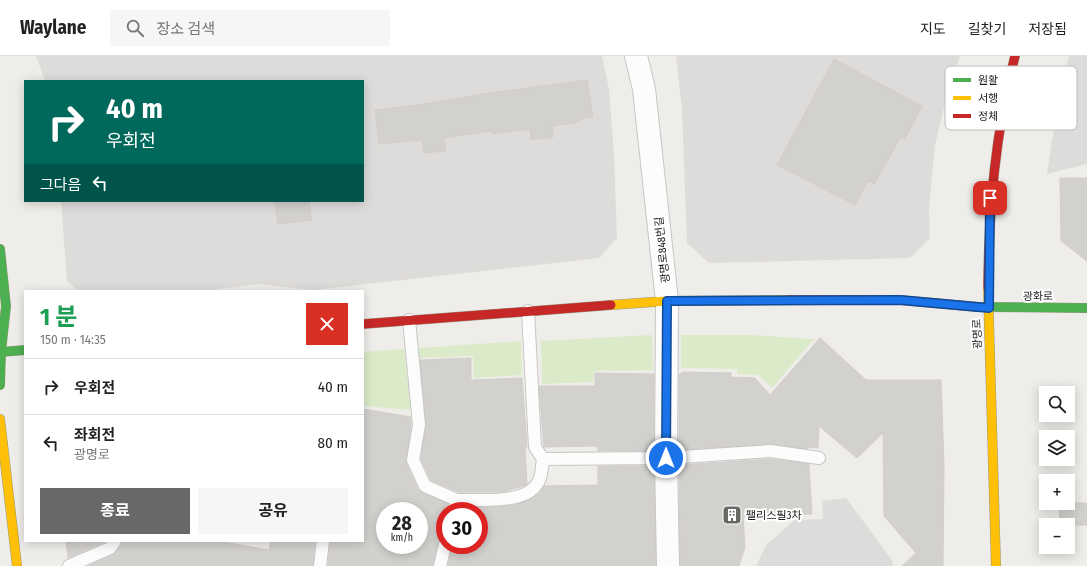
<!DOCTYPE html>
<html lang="ko">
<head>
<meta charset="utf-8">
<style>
	:root { --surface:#fff; --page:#f6f6f6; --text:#222; --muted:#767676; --line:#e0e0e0; --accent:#686866 }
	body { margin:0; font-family:"Fira Sans Condensed","Noto Sans KR",sans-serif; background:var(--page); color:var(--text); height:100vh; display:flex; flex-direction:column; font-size:15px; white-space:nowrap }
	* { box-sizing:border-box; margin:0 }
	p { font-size:13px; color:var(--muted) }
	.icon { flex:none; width:22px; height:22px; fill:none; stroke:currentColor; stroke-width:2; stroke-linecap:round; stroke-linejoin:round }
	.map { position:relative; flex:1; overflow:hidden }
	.details { position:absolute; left:24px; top:234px; width:340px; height:252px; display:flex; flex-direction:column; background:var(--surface); border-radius:0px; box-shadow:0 2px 10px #0003 }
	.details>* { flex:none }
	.guide { position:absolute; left:24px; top:24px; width:340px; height:122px; border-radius:0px; box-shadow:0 2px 10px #0003; background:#00695c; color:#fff; overflow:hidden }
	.buttons { position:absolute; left:1039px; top:330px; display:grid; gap:8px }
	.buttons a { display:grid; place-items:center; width:36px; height:36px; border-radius:0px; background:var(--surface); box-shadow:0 2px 10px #0003; font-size:20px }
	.speed { position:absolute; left:376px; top:446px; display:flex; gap:8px; font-size:20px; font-weight:700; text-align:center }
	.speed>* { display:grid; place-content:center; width:52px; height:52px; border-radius:50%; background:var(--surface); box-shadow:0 2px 10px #0003; line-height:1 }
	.speed small { font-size:10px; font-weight:400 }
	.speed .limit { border:6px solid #d22; background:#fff; color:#111 }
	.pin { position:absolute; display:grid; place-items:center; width:34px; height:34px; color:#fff; margin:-17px; border-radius:8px; box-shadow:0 2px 6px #0006 }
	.me { position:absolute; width:44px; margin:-22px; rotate:0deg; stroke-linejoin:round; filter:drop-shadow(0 0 3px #0008) }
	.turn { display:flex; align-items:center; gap:14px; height:84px; padding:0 16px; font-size:18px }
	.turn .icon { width:52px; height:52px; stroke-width:2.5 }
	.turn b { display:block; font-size:28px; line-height:34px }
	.then { display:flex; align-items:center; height:38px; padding:0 16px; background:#0003; gap:8px; font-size:15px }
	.round { display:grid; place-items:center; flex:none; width:42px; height:42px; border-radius:0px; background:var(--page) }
	.head { display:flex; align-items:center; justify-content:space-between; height:68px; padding:0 16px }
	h1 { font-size:24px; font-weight:700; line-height:30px; color:#1e9e55 }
	.cta { display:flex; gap:8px; margin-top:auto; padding:8px 16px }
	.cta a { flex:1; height:46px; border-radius:0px; background:var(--accent); color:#fff; font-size:16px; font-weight:700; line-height:46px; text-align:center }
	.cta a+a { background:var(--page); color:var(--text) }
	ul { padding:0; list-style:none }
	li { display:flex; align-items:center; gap:12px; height:56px; padding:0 16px; border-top:1px solid var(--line) }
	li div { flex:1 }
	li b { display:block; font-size:15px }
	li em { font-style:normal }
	header { display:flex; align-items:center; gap:24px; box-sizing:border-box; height:56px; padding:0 20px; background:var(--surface); border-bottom:1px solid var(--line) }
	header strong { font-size:19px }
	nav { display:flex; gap:22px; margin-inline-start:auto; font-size:14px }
	.search { width:280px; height:36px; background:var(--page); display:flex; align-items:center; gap:10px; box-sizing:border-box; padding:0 14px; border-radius:0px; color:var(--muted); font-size:15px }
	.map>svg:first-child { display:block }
	.residential { fill:#dedcda }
	.religious { fill:#dddcda }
	.grass { fill:#dbebc9 }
	.building { fill:#d3d1ce; stroke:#d2ceca; fill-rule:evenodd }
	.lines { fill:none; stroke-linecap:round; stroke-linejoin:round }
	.lane-casing { stroke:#c7c6c5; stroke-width:14 }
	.street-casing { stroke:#c7c6c5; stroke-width:24 }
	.fast-casing { stroke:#969880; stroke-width:10 }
	.slow-casing { stroke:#969880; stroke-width:10 }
	.jam-casing { stroke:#969880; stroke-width:10 }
	.lane { stroke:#fdfcfc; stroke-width:12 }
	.street { stroke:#fdfcfc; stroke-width:22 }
	.fast { stroke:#4caf50; stroke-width:9 }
	.slow { stroke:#ffc107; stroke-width:9 }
	.jam { stroke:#c62828; stroke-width:9 }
	.route-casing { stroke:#114b97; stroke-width:10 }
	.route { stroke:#1a73e8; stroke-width:7 }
	.labels { text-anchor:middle; stroke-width:4; stroke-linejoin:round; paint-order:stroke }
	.street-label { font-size:11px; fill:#202020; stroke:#fff }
	.poi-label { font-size:11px; fill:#202020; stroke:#fff; text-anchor:start }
	.key { fill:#fff; stroke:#bcbcbc; stroke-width:1 }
	.key-label { font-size:11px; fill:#202020 }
</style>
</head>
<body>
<header>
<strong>Waylane</strong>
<div class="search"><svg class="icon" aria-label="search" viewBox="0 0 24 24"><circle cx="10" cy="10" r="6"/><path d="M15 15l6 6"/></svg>장소 검색</div>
<nav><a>지도</a><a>길찾기</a><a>저장됨</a></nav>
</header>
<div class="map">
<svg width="1087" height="510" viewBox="0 0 1087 510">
	<rect width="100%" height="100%" fill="#efede9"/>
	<path class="residential" d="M36,0H602L609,33L614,99L617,182L599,202L313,234L259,228L200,235H79L67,225L61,145H363V25H45Z
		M676,0H960L948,35L935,89L929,151L930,182L910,202L709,207L687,187L682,54Z
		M1069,0H1087V108L1047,118L1060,32Z"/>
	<path class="religious" d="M846,442L892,504L893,510H756L766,489L795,464L823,463L822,445Z"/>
	<path class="grass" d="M652,279L653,314L594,315L593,326L542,328L541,285Z
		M681,279H750L814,283L772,332L758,319L737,318V313L681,312Z
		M521,285L522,319L474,322L473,300L419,302V292Z
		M404,293L411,354L365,350L363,345V296Z"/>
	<path class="building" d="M834,3L922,50L905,83L901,81L874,128L868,125L855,149L777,109Z
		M587,24L593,61L579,63V66L552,70L553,81L531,84L530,73L492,78L491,75L444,82L446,95L424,97L422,84L379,88L375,54L431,47L489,37Z
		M1060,122H1087V205L1061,185Z
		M274,145H309L312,164L278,168Z
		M820,282L866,324H941L944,409L943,510H902L916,497L884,460L883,377L857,402L819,370L818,392L808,391V393L771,388L679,394V318H682V316L731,317V321L755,322L770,339Z
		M471,302V324L522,322L527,391H525L527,428L523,430L503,436H459L431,424L421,403L426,368L420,304Z
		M595,317L654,318V395H598L597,390L544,391L539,330H595Z
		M363,353L411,361V369L406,407L418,434L448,448L447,455H445V482L440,484L438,487L433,510H328L330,485H363ZM385,455H419V489H385Z
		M771,403L809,408L812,458L743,460L745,491L739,510H680L679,409Z
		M598,410H654L656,510H448L452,489H479V455H462L463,451H492L518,448L531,443L540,437L544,430L598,429Z
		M1059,447H1087V469H1060Z
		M66,485H106L68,502Z
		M122,485H218L269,494L271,485H315L313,510H88L113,499Z"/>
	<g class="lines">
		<defs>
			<path id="lane" d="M528,255L535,391L543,403
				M409,264L419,369L413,404L425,430L457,444
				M454,455L457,444C481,443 531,450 540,422C542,416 542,409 543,403L666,402L771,395L819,402
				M69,510L110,492L115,485
				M320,510L323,485
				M440,510L445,489"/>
			<path id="street" d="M636,0L644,33L667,245L666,402L668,510"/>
			<path id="fast" d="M0,193L6,250L1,296L0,329
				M978,251L1087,252
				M1,296L25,294"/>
			<path id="slow" d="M988,232L996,510
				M611,249L667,245L787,244
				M0,363L17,510"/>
			<path id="jam" d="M988,232C989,151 995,78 1015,0
				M787,244H900L978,251
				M363,268L611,249"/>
		</defs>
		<use href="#lane" class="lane-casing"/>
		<use href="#street" class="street-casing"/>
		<use href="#fast" class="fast-casing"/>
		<use href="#slow" class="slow-casing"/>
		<use href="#jam" class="jam-casing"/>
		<use href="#lane" class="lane"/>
		<use href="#street" class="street"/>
		<use href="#fast" class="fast"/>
		<use href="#slow" class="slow"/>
		<use href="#jam" class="jam"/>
	</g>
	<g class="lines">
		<defs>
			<path id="route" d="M666,402L667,245L900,244L989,252L990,142"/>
		</defs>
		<use href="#route" class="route-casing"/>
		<use href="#route" class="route"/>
	</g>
	<defs>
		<symbol id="building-square" viewBox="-11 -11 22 22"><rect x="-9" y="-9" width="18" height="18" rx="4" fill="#686866" stroke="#fff"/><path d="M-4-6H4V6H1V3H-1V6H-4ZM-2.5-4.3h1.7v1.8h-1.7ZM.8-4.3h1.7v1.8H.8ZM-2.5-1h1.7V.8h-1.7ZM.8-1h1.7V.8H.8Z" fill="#fff"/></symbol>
	</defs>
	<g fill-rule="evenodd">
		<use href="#building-square" x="721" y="448" width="22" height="22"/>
	</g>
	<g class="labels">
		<g class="street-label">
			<text transform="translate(662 194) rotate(-96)" y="4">광명로848번길</text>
			<text transform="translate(1038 240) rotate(-1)" y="4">광화로</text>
			<text transform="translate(977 278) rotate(-92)" y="4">광명로</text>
		</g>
		<g class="poi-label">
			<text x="746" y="463">팰리스필3차</text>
		</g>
	</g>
	<rect x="945" y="10" width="132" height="64" rx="6" class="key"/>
	<rect x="953" y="22" width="18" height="4" fill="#4caf50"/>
	<rect x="953" y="40" width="18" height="4" fill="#ffc107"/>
	<rect x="953" y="58" width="18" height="4" fill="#c62828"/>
	<g class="key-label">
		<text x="978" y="28">원활</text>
		<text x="978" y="46">서행</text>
		<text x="978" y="64">정체</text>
	</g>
</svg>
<div class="buttons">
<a><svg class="icon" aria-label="search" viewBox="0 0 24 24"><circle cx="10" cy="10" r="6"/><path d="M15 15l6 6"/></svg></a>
<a><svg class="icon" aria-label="layers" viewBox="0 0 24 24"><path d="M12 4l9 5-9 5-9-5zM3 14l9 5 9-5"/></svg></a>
<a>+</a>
<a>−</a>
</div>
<div class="speed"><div>28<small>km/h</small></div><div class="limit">30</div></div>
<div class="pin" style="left:990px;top:142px;background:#d93025"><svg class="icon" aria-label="arrive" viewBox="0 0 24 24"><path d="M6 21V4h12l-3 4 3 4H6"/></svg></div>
<svg class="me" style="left:666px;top:402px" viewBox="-20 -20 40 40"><circle r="17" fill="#1a73e8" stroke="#fff" stroke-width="3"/><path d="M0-11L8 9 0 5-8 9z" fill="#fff"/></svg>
<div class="guide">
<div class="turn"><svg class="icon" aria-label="right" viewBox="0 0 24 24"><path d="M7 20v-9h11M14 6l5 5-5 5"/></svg><div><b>40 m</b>우회전</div></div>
<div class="then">그다음<svg class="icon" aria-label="left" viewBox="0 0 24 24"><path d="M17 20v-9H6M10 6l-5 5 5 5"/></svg></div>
</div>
<section class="details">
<div class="head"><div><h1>1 분</h1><p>150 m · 14:35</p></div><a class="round" style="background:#d93025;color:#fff"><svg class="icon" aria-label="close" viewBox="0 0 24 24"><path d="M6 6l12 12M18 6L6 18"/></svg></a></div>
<ul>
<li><svg class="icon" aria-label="right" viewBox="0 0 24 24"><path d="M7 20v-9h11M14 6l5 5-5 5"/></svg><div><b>우회전</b></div><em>40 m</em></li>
<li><svg class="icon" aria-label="left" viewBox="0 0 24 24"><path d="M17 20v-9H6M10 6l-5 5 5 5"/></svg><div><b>좌회전</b><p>광명로</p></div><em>80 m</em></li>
</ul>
<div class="cta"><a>종료</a><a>공유</a></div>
</section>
</div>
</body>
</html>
